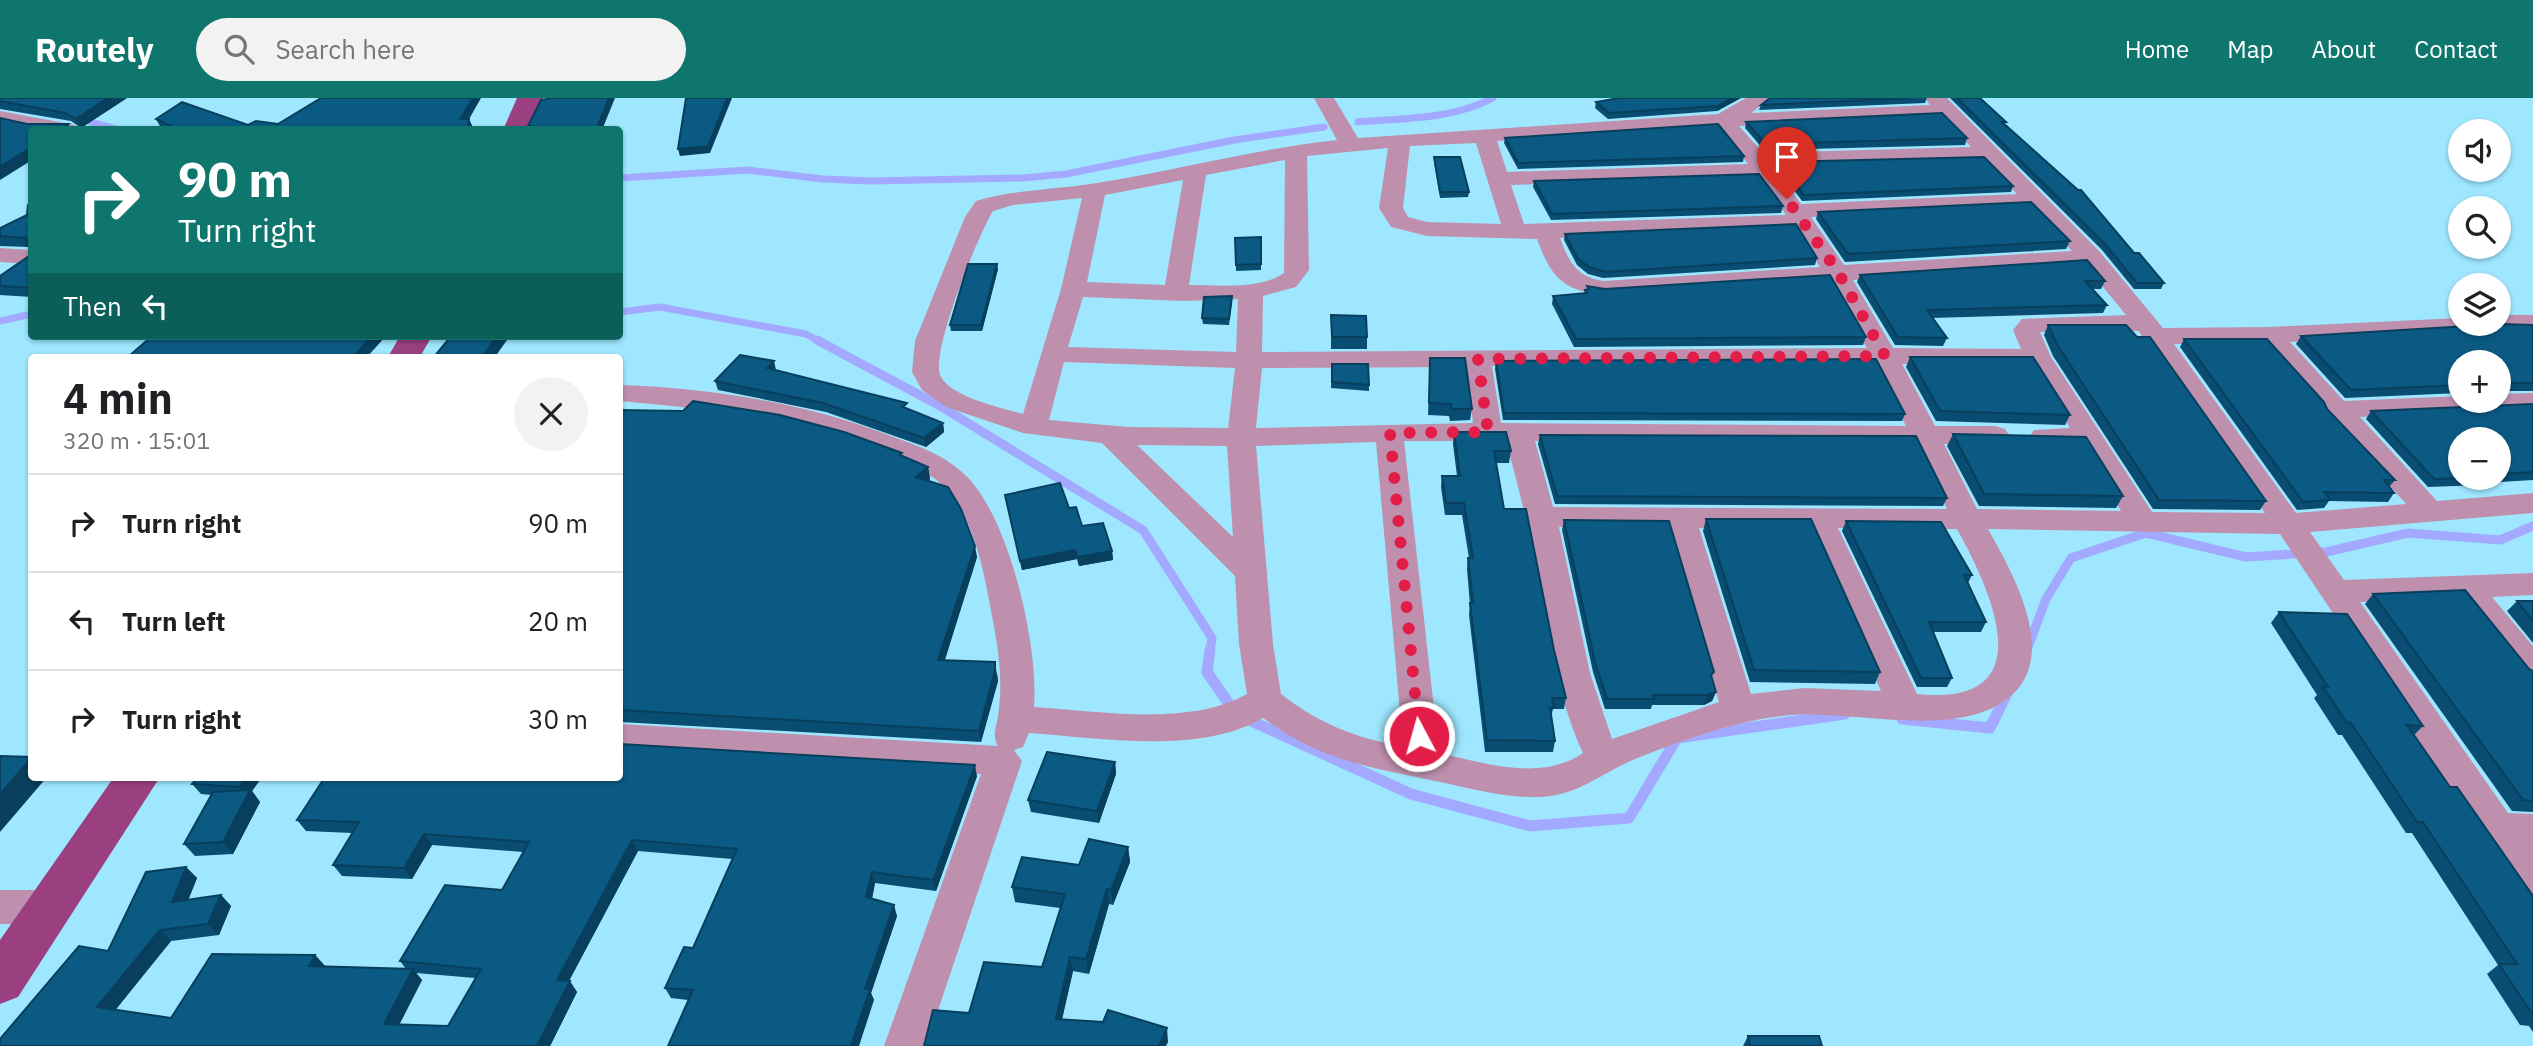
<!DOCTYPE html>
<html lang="en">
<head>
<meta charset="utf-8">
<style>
	:root { --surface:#fff; --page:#f2f2f2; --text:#202124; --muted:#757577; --line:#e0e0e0; --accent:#0f766e }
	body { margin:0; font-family:"IBM Plex Sans",sans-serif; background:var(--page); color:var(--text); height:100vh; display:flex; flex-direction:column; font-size:26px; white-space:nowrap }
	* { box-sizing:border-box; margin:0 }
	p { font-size:23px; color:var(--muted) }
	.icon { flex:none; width:38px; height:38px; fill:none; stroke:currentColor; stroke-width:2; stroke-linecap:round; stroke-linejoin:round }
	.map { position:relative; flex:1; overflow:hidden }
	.details { position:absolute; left:28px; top:256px; width:595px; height:427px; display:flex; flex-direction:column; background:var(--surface); border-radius:7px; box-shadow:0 2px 5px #0004 }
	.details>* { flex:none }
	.top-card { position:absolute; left:28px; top:28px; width:595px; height:214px; border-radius:7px; box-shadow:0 2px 5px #0004; background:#0f766e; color:#fff; overflow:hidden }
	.controls { position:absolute; left:2448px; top:21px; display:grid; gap:14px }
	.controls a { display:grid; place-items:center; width:63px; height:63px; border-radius:50%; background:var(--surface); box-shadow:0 2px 5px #0004; font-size:35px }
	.pin { position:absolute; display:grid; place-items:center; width:60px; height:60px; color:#fff; margin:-72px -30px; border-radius:50% 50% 50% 0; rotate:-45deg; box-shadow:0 0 7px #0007 }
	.pin .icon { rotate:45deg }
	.me { position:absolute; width:77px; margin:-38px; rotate:354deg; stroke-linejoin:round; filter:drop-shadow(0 0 5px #0008) }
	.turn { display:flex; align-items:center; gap:24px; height:147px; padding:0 35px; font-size:32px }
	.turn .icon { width:91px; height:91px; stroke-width:2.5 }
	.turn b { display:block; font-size:49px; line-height:60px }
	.then { display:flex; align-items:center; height:66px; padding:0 35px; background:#0003; gap:14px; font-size:26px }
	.round { display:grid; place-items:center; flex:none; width:74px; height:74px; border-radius:37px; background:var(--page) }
	.headline { display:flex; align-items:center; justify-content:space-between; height:119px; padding:0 35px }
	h1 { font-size:42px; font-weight:700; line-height:52px }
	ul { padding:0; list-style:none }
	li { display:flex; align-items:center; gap:21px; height:98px; padding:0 35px; border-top:2px solid var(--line) }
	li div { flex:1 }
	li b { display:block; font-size:26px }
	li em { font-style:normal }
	header { display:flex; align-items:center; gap:42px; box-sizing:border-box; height:98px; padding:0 35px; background:var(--accent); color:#fff }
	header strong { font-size:33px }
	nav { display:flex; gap:38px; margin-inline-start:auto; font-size:24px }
	.search { width:490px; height:63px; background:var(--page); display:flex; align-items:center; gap:18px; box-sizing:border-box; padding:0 24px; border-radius:38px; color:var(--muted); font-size:26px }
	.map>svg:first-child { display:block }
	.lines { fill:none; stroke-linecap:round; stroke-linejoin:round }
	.stream-far2 { stroke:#a3a9fe; stroke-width:7 }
	.stream-far1 { stroke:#a3a9fe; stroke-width:9 }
	.stream { stroke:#a3a9fe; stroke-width:11 }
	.minor { fill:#bf90ae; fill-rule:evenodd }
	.trunk { fill:#9a4081; fill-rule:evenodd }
	.wall { fill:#094d72; fill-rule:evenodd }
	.shaded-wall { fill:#083f5c }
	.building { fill:#0b5a84; stroke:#083f5c; stroke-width:2 }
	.route { stroke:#e11d48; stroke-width:12; stroke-dasharray:0 21.6 }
</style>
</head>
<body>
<header>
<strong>Routely</strong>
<div class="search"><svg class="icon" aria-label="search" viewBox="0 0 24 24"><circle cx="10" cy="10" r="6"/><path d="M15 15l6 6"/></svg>Search here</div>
<nav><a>Home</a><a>Map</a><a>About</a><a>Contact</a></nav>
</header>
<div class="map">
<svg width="2533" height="948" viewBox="0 0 2533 948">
	<rect width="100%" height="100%" fill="#9fe7fe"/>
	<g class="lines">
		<path class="stream-far2" d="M80,21L120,32
			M1358,24C1404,20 1451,22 1493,0
			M620,80L747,72L823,81L870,83L1023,80L1066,76L1234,42L1324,29
			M620,214L660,209L806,236L820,244
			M0,223L32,216"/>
		<path class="stream-far1" d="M817,242L940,308L1143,432L1212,540L1210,553
			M2027,552L2046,501L2071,460L2146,435L2246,459L2326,454L2408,435L2500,442L2533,428"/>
		<path class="stream" d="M1210,552L1207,574L1236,616L1411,696L1530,728L1629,720L1677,640L1845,616
			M1902,621L1990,630L2009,591"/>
		<path class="minor" d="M1314,0H1334L1358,40L1718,16L1746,0H1771L1751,15L1930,7L1925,0H1947L2100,154L2163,230L2269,229L2460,220V226H2499V217H2533V233L2495,232L2290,244L2344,303L2460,298V303H2499V296L2533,295V311L2360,319L2437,403L2533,395V415L2310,434L2344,482L2533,475V497L2492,499L2533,548V584L2521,580L2457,500L2360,504L2508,715L2533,716V797L2519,793L2280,436L1988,431C2011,472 2056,550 2016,593C1964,647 1851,609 1782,618C1731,624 1683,642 1635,661C1595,678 1576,701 1528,699C1498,698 1469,690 1440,684C1371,669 1322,664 1263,620C1200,657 1099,640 1029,635L1023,649L1014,652L1022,663L926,948H884L981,676L620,654V626L998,648C992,637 996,631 998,618C1003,586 999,555 993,523C985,481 977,427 948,393C931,373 903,363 880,354C795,321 710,311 620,303V287C712,290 805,305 891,338C916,347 942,356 962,374C1009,414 1039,549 1034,609C1098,613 1189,629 1247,596L1239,546L1235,478L1102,345L1023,335L946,309L922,292L912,274L915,243L965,119L976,103C1017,91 1055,92 1097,85C1178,72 1255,51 1337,42ZM1941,18L1971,49L1763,55L1739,28ZM1718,29L1748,66L1507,74L1497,43ZM1476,45L1501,126L1427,124L1408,119L1403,110L1410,48ZM1388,50L1379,110L1391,129L1427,138L1537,141C1551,179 1562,192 1603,197L1829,183L1867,250L1262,254L1263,198L1296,189L1309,172L1307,58ZM1285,62L1284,175C1260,192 1218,187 1189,187L1206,77ZM1983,62L2017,96L1801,106L1773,68ZM1759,79L1786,117L1524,126L1511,87ZM1183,82L1165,187L1087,184L1105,97ZM1082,100L1061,191L1023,316C1001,310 952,299 941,279C928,259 979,135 993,113L1013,107ZM2029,109L2072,153L1844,167L1811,119ZM1795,130L1820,169L1603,183C1577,179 1569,164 1560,140ZM2085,167L2126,217L2022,221L2013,232L2021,251L1893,250L1853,182ZM1083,199L1184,203L1238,201L1236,254L1068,249ZM2139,233L2145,244L2265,415L2152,414L2051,259L2040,234ZM2262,245L2321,311L2324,318L2328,319L2406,406L2296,415L2174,246ZM1064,264L1235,270L1228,330L1128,329L1049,322ZM1875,266L1906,328L1501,325L1492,268ZM1902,266L2030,267L2070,330L2034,332L2030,338L2034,344L2081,348L2121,413L1977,411L1944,346H1995L2005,343L2009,337L2005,331L1995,328H1935ZM1466,269L1473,325L1256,330L1262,270ZM1404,343H1506C1517,384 1528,426 1536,468C1548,532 1556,596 1583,655C1541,684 1485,665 1439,655ZM1535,343L1915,345L1947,411L1553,409ZM1376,344L1403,648C1357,641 1318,625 1281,596L1273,546L1256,348ZM1137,347L1227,348L1233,439ZM1559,429L1668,430L1719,604L1612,641L1590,575ZM1699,430H1808L1881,593L1804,590L1751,596ZM1838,430L1957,431C1993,496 2044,609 1917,596Z
			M0,13L70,26L77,28L80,32H33L0,25Z
			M0,150L32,152V166L0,164Z
			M0,792H49L63,797L69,809L63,821L49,826H0Z"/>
		<path class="trunk" d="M517,0H543L529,32H503Z
			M400,238H432L420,259H388Z
			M114,679H160L18,899L0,906V842Z"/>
	</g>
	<path class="wall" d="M0,0H127L81,30L71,23L0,11Z
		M1741,0L1717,13L1608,21L1595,10L1596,4Z
		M1770,0H1927L1925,5L1759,12L1761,7Z
		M1950,0H1980L2006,24L2005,26L2164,185L2161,191H2134L2102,152Z
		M156,21L248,27L469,21L473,30V32H164L161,30Z
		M1746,24L1967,40L1965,47L1764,52L1745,30Z
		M1505,40L1744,58L1743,64L1518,71L1504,45Z
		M1434,59L1469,94L1468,99L1440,100L1434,64Z
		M1780,64L2013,88L2011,94L1802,103L1778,70Z
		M1534,83L1783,108L1781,115L1551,122L1533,89Z
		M32,104V153L29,149L0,148V130L27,117Z
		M1818,114L2070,143L2066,151L1845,164L1816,121Z
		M1565,136L1817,160L1815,167L1603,180L1588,176L1577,167L1564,142Z
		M1261,139V172L1236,173L1235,140Z
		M32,156V199L0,197V178Z
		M998,171L982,233H951L950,227Z
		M1860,177L2105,183L2101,191H2092L2107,207L2103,215L1932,220L1947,240L1943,248L1895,247L1857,184Z
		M1587,188L1866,239L1863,247L1574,249L1552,206L1553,198L1584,195L1585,192L1587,191Z
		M1232,204L1229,227L1203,226L1202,220Z
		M1331,217L1367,239V251H1331Z
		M2048,227L2266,403L2260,412L2153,411L2053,258L2044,237Z
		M2533,227V293H2502L2499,297V264H2460V297V295L2345,300L2296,246L2301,238Z
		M2184,241L2327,311L2395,382L2389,389L2394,395L2388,404L2329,403L2324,410L2297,412L2180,249Z
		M1910,259L2070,317L2065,327L1936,323L1906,269Z
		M1430,260L1472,311L1470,322L1450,323L1449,318L1428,317Z
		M1496,263L1905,316L1902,323L1503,322L1495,271Z
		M1332,266L1369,287V293L1331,290Z
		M776,272V273L908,311L943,325L944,334L926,349L826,314L718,292L715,283Z
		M2533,306V382L2483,385L2481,387L2428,389L2366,321L2371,313ZM2499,341V380H2460Z
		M620,310V312L903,358L928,369L930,381L928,383L977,459L945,562L997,575L998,583L981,644L620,624Z
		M1454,334L1511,353L1509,365H1496L1504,411L1554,552L1566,600L1564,611H1553L1551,620L1555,643L1553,654H1485L1469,517L1470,507L1467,471L1468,460H1469L1462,417H1445L1441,389L1442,378H1457L1453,346Z
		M1953,336L2123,398L2116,410L1979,408L1947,348Z
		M1540,337L1947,400L1943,408L1555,406L1538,346Z
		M1005,397L1069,410L1082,428L1112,453L1113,462L1079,468L1077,461L1022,472Z
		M1706,421L1880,574L1875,586L1750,584L1703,433Z
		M1564,422L1712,580L1716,594L1712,603L1704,607H1652L1651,611H1605L1593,574L1562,432Z
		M1846,423L1972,477L1968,485L1986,524L1981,534H1933L1952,580L1947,589H1917L1842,433Z
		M2373,496L2533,573V714L2512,713L2365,506Z
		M2517,503H2533V545L2507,513Z
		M2279,514L2423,628L2414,637L2450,689L2533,798V934L2529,928L2520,927L2487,876L2498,867L2412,735H2406L2342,637H2338L2314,600L2317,597L2271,525Z
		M1115,664L1116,676L1099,725L1031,714L1028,702Z
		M977,678L936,793L875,785L872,801L897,818L871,895L874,902H688L671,900L665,890L693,850L732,761L638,753L569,883L577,894L550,948H0L108,853L186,769L197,780L188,802L221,797L231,808L219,837L171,843L115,912L171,920L315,857L325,868L406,871L400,863L502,792L523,754L432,747L412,781L342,778L333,767L352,735L306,733L297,722ZM416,875L475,880L448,928L399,927L422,882Z
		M262,679L252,693L260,704L233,756L195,758L184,746L212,697L201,696L192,686Z
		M1128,749L1130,764L1113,807L1109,806L1089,876L1073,873L1062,921L1168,944L969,915L1042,869L1060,810L1015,804L1012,789Z
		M1748,938L1822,948H1743Z"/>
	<path class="shaded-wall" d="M108,0H127L81,30L76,21Z
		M473,0H481L464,30L460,21Z
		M609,0H615L602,32H599L598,27Z
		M727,0H732L710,55L680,58L678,51Z
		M1733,0H1741L1717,13L1718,8Z
		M469,21L473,30V32H468Z
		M68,26L72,32H59Z
		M32,49V62L0,82V69Z
		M997,166L998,171L982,233L981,227Z
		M372,238H386L367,259H353Z
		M497,238H505L507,242L495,259H482Z
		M774,263L776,272L769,279L767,270Z
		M943,325L944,334L926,349L924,340Z
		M928,369L930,381L919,391L916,379Z
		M975,448L977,459L941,573L938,562Z
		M1075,452L1077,461L1022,472L1020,463Z
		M1112,453L1113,462L1079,468L1077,459Z
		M995,564L998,583L981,644L979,633Z
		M1716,594L1712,603L1704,607L1707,597Z
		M32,660V679H47L0,734V696Z
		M1115,664L1116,676L1099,725L1097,713Z
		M975,667L977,678L936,793L933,782Z
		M246,679H262L252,693L260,704L233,756L223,744L246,699L239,689Z
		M424,736L432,747L412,781L404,770Z
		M632,742L638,753L564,892L557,882Z
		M1128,749L1130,764L1113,807L1111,792Z
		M186,769L197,780L183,815L172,804Z
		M872,774L875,785L870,810L866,799Z
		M1107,791L1109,806L1089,876L1086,861Z
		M221,797L231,808L219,837L208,826Z
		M894,807L897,818L871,895L874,902L859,948H851L865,891Z
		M160,832L171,843L109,920L97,909Z
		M315,857L325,868H309Z
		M1070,859L1073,873L1059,935L1056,921Z
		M413,871L422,882L394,937L384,926Z
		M570,883L577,894L550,948H537Z
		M1167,930L1168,944L1166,948H1159Z"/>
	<path class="building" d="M0,0H108L76,21L65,15L0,3Z
		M321,0H473L460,21H469L468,32H180L156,21L182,4L248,27L256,23L278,26Z
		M548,0H609L598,27H601L599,32H531L533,28H528L541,2L547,1Z
		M686,0H727L708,48L678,51Z
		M1619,0H1733L1718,8L1609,15L1596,4Z
		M1770,0H1910L1761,7Z
		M1957,0H1980L2006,24H2002L2078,92H2081L2134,155H2139L2164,185H2137L2105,146Z
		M1942,15L1967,40L1766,46L1746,24Z
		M0,20L27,26H68L59,32H32V49L0,69Z
		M1718,26L1744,58L1518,65L1505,40Z
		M1434,59H1460L1469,94H1440Z
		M1984,59L2013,88L1804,97L1780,64Z
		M1759,76L1783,108L1552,116L1534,83Z
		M32,104V149L28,148L26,140L0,138V130L27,117L28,107Z
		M2031,104L2070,143L1848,156L1818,114Z
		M1796,126L1817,160L1605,174L1589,169L1578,161L1565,136Z
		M1261,139V166L1236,167L1235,140Z
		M32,156V190L0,188V178Z
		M2087,162L2105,183H2085L2107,207L1927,212L1947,240L1898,239L1860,177Z
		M968,166H997L981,227H950Z
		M1830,177L1866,239L1576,241L1553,198L1587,195L1585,192L1589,191L1587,188L1605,191Z
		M1232,198L1229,221L1202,220L1204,199Z
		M1331,217L1366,218L1367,239H1332Z
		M2501,226L2533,227V285H2505L2503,292H2499V264H2460V287L2351,292L2301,238Z
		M2048,227H2126L2137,239H2150L2266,403L2159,402L2058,248Z
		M152,238H372L353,259H128Z
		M451,238H497L482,259H434Z
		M2184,241H2267L2324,304L2327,311L2395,382H2384L2394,395L2324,394L2330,402L2303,404Z
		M740,257L774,263L767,270L907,305L903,309L943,325L924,340L823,305L715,283Z
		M1910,259H2033L2070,317L1940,313Z
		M1430,260H1465L1472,311H1451V306L1429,305Z
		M1876,261L1905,316L1504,315L1496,263Z
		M1332,266H1368L1369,287L1332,284Z
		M693,303L780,317L844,334L902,355L900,357L928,369L916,379L948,389L961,411L975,448L938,562L995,564V572L979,633L620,612V312L683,313Z
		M2533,306V374L2499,376V341H2460V380H2462L2434,381L2371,313Z
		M1454,334H1506L1511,353H1494L1504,411H1526L1554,552L1566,600H1552L1554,610H1550L1555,643L1487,642L1470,505H1473L1468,460H1473L1464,405H1446L1442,378H1460Z
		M1953,336L2086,339L2123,398L1984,396Z
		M1540,337L1916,338L1947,400L1557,398Z
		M1060,385L1069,410L1076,409L1082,428L1103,425L1112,453L1077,459L1075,452L1020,463L1005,397Z
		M1706,421H1811L1880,574L1754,572Z
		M1564,422L1669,423L1714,574L1711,577L1716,594L1707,597H1653L1654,601H1607L1595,564Z
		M1846,423L1941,424L1972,477H1964L1986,524H1929L1952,580H1921Z
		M2465,492L2529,571L2533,573V703L2523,702L2373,496Z
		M2517,503H2533V523Z
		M2279,514L2347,516L2423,628L2407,627L2450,689H2457L2533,798V917L2499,866H2517L2423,724H2417L2351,625H2347L2323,589H2328Z
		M620,646L975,667L933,782L872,774L866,799L894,807L865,891H870L851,948H668L693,892L665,890L684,849L693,850L737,751L632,742L557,882L570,883L537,948H0V941L79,848L108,853L146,774L186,769L172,804L221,797L208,826L160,832L97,909L171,920L212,856L315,857L309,868L413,871L384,926L448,928L481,871L400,863L445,787L502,792L529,744L424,736L404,770L333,767L359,724L297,722L325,679H620Z
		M1047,654L1115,664L1097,713L1028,702Z
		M0,658L32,659L0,696Z
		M198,679H246L239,689L192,686Z
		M250,692L223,744L184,746L213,694Z
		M1089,741L1128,749L1111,792L1107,791L1086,861L1070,859L1056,921L1103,924L1108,912L1167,930L1159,948H924L933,912L969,915L984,864L1042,869L1065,796L1012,789L1022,759L1079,767Z
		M1748,938H1819L1822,948H1750Z"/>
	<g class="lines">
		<path class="route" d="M1419,638L1390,335L1488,334L1478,261L1885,258L1838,174L1787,101"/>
	</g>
</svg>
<div class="controls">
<a><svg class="icon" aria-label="sound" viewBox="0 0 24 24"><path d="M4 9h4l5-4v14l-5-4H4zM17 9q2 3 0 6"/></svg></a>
<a><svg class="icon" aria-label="search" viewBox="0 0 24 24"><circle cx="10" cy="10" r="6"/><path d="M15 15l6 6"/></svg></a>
<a><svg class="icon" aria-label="layers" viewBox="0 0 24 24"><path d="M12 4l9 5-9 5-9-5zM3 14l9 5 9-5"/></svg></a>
<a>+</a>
<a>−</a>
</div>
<div class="pin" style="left:1787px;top:101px;background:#d93025"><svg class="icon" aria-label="arrive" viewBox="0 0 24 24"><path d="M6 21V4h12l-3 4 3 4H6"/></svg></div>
<svg class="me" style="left:1419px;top:638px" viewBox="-20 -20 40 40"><circle r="17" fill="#e11d48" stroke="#fff" stroke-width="3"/><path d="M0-11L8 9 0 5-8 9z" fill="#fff"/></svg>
<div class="top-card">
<div class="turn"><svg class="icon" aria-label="right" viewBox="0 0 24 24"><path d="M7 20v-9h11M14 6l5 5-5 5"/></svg><div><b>90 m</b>Turn right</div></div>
<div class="then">Then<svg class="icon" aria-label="left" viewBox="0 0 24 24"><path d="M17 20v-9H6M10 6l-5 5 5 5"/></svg></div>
</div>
<section class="details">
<div class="headline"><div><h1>4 min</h1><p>320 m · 15:01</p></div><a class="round"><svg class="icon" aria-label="close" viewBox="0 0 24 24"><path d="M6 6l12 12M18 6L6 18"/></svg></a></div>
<ul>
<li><svg class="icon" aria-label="right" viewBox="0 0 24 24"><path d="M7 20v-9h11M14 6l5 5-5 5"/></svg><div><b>Turn right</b></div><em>90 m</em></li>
<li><svg class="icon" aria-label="left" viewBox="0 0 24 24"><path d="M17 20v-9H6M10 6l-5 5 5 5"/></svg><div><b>Turn left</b></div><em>20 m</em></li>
<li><svg class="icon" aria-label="right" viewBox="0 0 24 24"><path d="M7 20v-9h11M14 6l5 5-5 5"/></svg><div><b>Turn right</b></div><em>30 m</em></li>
</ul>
</section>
</div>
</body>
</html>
